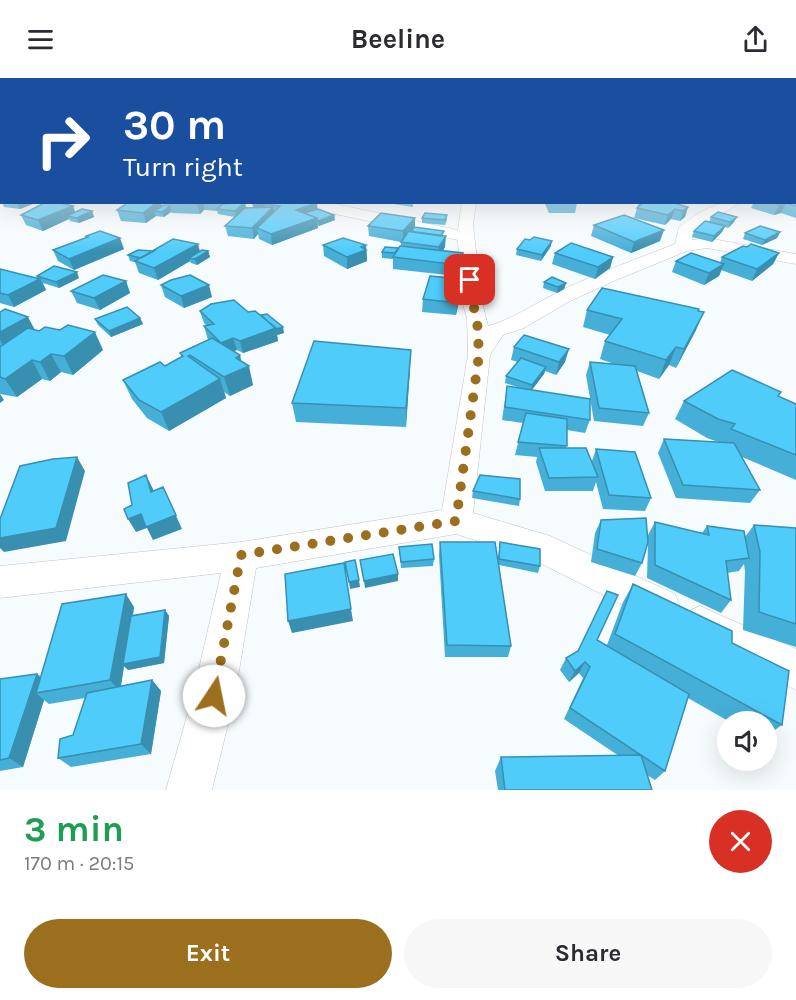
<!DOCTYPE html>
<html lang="en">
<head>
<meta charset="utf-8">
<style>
	:root { --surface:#fff; --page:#f7f7f7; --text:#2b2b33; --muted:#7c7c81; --accent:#9c6f1f }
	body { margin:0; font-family:Karla,sans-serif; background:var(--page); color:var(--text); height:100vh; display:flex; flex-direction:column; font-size:22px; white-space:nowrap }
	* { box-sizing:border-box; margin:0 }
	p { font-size:20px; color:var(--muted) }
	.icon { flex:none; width:33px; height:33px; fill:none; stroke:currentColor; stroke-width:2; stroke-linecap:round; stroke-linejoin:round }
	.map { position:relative; height:712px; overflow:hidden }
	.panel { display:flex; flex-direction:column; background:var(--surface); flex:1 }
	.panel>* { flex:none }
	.hud { position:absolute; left:0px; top:0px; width:796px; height:126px; box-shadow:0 6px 24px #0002; background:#1a4fa0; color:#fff; overflow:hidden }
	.controls { position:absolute; left:717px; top:633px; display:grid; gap:12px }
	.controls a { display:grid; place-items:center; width:60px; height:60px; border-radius:50%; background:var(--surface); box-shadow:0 6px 24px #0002; font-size:30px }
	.pin { position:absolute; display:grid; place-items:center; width:51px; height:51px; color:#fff; margin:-26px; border-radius:12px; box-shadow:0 3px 9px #0006 }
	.me { position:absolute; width:66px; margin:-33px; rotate:11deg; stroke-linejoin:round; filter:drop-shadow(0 0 4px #0008) }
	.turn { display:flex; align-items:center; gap:21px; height:126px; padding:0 24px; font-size:27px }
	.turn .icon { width:78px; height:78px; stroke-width:2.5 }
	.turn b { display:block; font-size:42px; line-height:51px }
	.round { display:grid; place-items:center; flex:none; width:63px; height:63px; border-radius:32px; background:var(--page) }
	.head { display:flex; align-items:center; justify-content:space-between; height:102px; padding:0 24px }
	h1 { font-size:36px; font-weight:700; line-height:45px; color:#1e9e55 }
	.button { display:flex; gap:12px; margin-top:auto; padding:12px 24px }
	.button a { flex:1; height:69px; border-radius:36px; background:var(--accent); color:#fff; font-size:24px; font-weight:700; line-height:69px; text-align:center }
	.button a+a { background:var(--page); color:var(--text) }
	header { display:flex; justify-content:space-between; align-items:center; height:78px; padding:0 24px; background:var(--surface); font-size:27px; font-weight:700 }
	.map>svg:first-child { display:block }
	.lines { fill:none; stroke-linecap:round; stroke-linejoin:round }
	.minor-casing { stroke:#bfc3c5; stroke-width:1 }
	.minor { fill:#fff; fill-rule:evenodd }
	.wall { fill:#45afd8 }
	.shaded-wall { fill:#388fb0 }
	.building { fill:#50ccfb; stroke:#388fb0; stroke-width:1.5 }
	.route { stroke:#9c6f1f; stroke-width:10; stroke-dasharray:0 18 }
</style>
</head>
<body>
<header><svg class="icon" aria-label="menu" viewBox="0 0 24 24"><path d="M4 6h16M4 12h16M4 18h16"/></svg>Beeline<svg class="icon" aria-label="share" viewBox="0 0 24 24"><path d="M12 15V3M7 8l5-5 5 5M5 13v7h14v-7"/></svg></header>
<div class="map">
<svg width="796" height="712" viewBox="0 0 796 712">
	<rect width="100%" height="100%" fill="#f6fbfd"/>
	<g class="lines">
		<defs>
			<path id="minor" d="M307,124H326L458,152L462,124H476L473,146L481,220L488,248C513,241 532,227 555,216C593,196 635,182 675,166L679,149C702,133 712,124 741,124L693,154L692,162L707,160L796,176V186L707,170L687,173L616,202L568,224L524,250L503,257L490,277L473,435L550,458L675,516L680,528L675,540L662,545L649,540L528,479L456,456L256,490L235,617L212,712H166L193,617L221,495L0,520V488L241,464L442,432L468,277L467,240L461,220L458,162L321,133Z
				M700,528L796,571V612L687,558L681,546L687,534Z"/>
		</defs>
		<use href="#minor" class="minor-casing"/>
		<use href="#minor" class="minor"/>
	</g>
	<path class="wall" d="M796,122V140L781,135L774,137L751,130L754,124H795Z
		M2,124H35V125L20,131L4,129Z
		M124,124H161L162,128L169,127V124H240L246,129H253L252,124L318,131L334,137L335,142L318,148V150L272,167L259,161L258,156L254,161L228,158L225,148L235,139L218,136L217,133L205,132V131L200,136L172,135L171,134L164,139L156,138L146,145L121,143L117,132L124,128Z
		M386,124H413V129L386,125Z
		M544,124H577V125L575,135H549Z
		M639,124H670L688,129L685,139L680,143L671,141L665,147L634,140Z
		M92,133L94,139L79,145L70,143L69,141L43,153L26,147L21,137Z
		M447,137V142L445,147L422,145V140Z
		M711,139L734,144L728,150L725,149L722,154L712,164L692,159L694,153L709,144Z
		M415,140V150L444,158L445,169L443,173L462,186L457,198L393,191V181L382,180V174L398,171L401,168V164L369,158L368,148Z
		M594,147L660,163L631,175L591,158Z
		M780,154L777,160L762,167L743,161L745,155Z
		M86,158L124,171L74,192L58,183L53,172L86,160Z
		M323,167H366L367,183L347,191L324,178Z
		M551,168L541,183L516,177L517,171Z
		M747,169L779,175L773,186L752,203L721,192L719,198L704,207L672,194L676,183L720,185L722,179Z
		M154,173H208L210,179L197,187L191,185L190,183L158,202L139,195L135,184L130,183L128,177Z
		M555,175L613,179L610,190L595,201L552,186Z
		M0,191L37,200V198L79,200L59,210L43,205L46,212L14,229L0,225Z
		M126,203L130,215L100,232L77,225L71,213Z
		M544,204L566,205L564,211L557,215L543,210Z
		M161,207L212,219L184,230L165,219Z
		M461,213L456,237L422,234L423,221Z
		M587,232L698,233L696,252L676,290L669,287L659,301L637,293L649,335L643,348L594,343L586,297L590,284L614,286L600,281L605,263L610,257L583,249Z
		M0,233L35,252L103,272L73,297L61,294L50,303L42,301L17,319L0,316V269L2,268H0Z
		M200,233L248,234L284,255L277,257L278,263L243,275L237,272L234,273L241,283L253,307L230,318L224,314L226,320L169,353L147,340L132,321L123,302L165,288L182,279L180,275L208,262L204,248H207L204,245Z
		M140,240L143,246L111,259L98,247L95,241Z
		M514,269L565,284L556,297L545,293L544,296L532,312L590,342L585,355L567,352L566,370L592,383L596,371L651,420L645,433L603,431L596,404L593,413H545L536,384L537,379L515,377L523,345L502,342L507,308L520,310L505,305L506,298L518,284L511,282Z
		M410,290L406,349L296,344L292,325Z
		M778,318L796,326V402L742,379L760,412L750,425L676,420L658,375L664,361L721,365L707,360L675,341L684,323Z
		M473,413L520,421L519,428L472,420Z
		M601,442L648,461V457L655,444L702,455L707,448L745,459L754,447L796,450V569L743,552L745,493L744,486L739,493L727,495L731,522L721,535L647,500L648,466L642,485L635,498L591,484L595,455Z
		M440,464L498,480L500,464L540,488L538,495L499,487L511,568L508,579H445L439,477Z
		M399,469L434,481L433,488L401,490Z
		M633,506L732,565L782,647L766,658V644H730L688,620L665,693L655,702L647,697L652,712H498L495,693L501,679L619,678L564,641L583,600L579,595L569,604L560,592L566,580L597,562L607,567L623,524Z
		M134,529L133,537L165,532L169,538L164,585L128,592L124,588L121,608L152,602L161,613L151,676L71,689L58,680L73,657L85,620L49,626L44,622L23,689L0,693V601L37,596L41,599Z"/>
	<path class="shaded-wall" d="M0,73H2V87L0,88Z
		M0,107H2V123H0Z
		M20,124H35V125L20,131L17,126Z
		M157,124H161L164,132L154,133L156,138L146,145L143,135Z
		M199,124H203L205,131L200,136L197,126Z
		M245,124L246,129L236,139L235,133Z
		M268,125L265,126L266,130L254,131L253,126Z
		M317,125L318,135L307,139L296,132Z
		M786,125L781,135L774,137L779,127Z
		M73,128L77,138H67L69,141L43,153L38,142Z
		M170,128L171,134L164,139L162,134Z
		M273,129L275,139L257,150L258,156L254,161L252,150Z
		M688,129L685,139L680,143L683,133Z
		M675,131L671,141L665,147L668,137Z
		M92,133L94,139L79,145L77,140Z
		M334,137L335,142L319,148L318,143Z
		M737,139L734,144L728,150L730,144Z
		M317,140L318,150L272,167L271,156Z
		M415,140V151L403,164V153Z
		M725,148L722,154L712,164L714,158Z
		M664,152L660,163L631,175L634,164Z
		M780,154L777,160L762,167L765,162Z
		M446,158L445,169L438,180L439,169Z
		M120,160L124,171L74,192L69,181Z
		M552,163L551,168L541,183L542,177Z
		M198,166L201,177L189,180L190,183L158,202L154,190Z
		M366,167L367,183L347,191V179L361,169Z
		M208,173L210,179L197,187L195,181Z
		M463,175L462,186L457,198L458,187Z
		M779,175L773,186L752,203L757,191Z
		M613,179L610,190L595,201L598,189Z
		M724,186L719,198L704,207L709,195Z
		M77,194L79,200L59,210L56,204Z
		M40,201L46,212L14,229L8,217Z
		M462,201L461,213L456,237L457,225Z
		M126,203L130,215L100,232L94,220Z
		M566,205L564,211L557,215L558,209Z
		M209,207L212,219L184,230L181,218Z
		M704,234L696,252L676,290L684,271Z
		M28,239L35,252L4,269L0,262V254Z
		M140,240L143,246L111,259L109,253Z
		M283,249L284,255L277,257L278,263L243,275L240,263L276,250Z
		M95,254L103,272L73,297L64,278Z
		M233,260L237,272L224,277L221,265Z
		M676,269L669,287L659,301L666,282Z
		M569,271L565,284L556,297L559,284Z
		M411,272L410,290L406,349V330Z
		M51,276L61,294L50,303L40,284Z
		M240,277L243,291L249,288L253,307L230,318L224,299L236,280Z
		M32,282L42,301L17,319L5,301Z
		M546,289L544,296L530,314L532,307Z
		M220,301L226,320L169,353L161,334Z
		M0,316L4,322L0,325Z
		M77,379L85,393L66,463L4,474L0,470V460Z
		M146,397L153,411L157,428L151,414Z
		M163,409L182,451L153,462L147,450L136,454L128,441Z
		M398,496V503L365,510L364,503Z
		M359,502L360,509L350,511L349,504Z
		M126,516L134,529L125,586L165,532L169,538L164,585L128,592L124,588L120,613L110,602Z
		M351,531L353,543L292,555L288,543Z
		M585,584L579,595L569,604L575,593Z
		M37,596L49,607L36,615L44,622L23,689L9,680Z
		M152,602L161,613L151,676L141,666Z"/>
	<path class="building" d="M2,94V107H0V95Z
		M795,121L796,122V128L786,125L779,127L771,124H795Z
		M46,124H56L73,128L38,142L21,137Z
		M157,124L143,135L117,132L127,125H123L124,124Z
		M169,124H199L197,126Z
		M245,124L235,133L217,131L223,126Z
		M252,124H266L253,126Z
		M266,124H316L317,125L296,132L317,140L271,156L257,150L280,128L265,126Z
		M551,124H577V125H551Z
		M644,124H670L688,129L683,133L675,131L668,137L637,130Z
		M164,127H169L170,128L162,134L154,133Z
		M273,129L252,150L225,148L245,130Z
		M82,131L92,133L77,140L67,138Z
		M318,131L334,137L318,143H317V140L304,135Z
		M718,134L737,139L730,144L711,139Z
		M381,135L415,140L403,153L368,148Z
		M425,135L447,137L445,142L422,140Z
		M624,137L664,152L634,164L594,147Z
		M705,143L725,148L714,158L694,153Z
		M760,148L780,154L765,162L745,155Z
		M414,149L444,153L441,158L411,154Z
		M100,153L120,160L69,181L53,172L88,159L86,158Z
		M409,153L446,158L439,169L401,164Z
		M534,159L552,163L542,177L517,171L525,161L530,162Z
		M343,160L366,167L361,169L366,172L347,179L323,167Z
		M173,161L198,166L154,190L135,183Z
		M571,165L613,179L598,189L555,175Z
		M751,166L779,175L757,191L722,179L743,168L747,169Z
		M400,168L463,175L458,187L393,179Z
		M385,169L398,170L395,175L382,174Z
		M138,172L154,173L141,180L128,177Z
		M202,172L208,173L195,181L189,180Z
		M691,175L724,186L709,195L676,183Z
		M54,188L77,194L56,204L37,198Z
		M0,191L40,201L8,217L0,215Z
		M103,197L126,203L94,220L71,213Z
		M190,197L209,207L181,218L161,207L171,202Z
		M430,198L462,201L457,225L423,221Z
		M552,199L566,205L558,209L544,204Z
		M602,210L699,231L698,233L704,234L684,271L676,269L666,282L605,263L622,241L587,232Z
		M234,222L248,234L255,233L276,250L240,263L233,260L221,265L204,248L214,246L200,233L211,226Z
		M127,229L140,240L109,253L95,241Z
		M5,231L28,239L0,254V234Z
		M267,236L283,249L276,251L261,237Z
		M68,247L95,254L64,278L51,276L40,284L32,282L5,301L0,299V269L28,250L39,253L45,249L60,252Z
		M524,257L569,271L559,284L514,269Z
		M212,260L240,277L236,280L249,288L224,299L190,277L188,278L220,301L161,334L139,322L123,302L160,284L165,288L183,278L180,275Z
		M314,263L411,272L406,330L292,325Z
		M521,280L546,289L532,307L506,298Z
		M590,284L635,288L649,335L599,330Z
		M732,292L781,314L778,318L796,326V377L731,351L735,346L718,341L684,323Z
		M507,308L590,321V342L505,329Z
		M526,335L567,341V368L518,364Z
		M664,361L734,365L760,412L683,407Z
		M539,370H586L598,399L549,400Z
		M596,371L635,374L651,420L609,417Z
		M77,379L56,450L0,460V441L20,388L53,381Z
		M146,397L151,414L163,409L176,437L146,449L141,436L128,441L124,431L132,427L128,405Z
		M480,397L520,401V421L473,413Z
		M646,440L648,464L642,485L597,471L601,442Z
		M655,444L709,457L707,448L744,453L749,480L726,483L731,522L655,487Z
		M754,447L796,450V546L759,534L760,474Z
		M440,464H495L511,568L447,567Z
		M500,464L540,471V488L499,481Z
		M432,466L434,481L401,484L399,469Z
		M393,476L398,496L364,503L360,482Z
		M355,482L359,502L349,504L345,484Z
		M344,485L351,531L288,543L285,496Z
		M633,506L732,553V565L789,593L782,647L615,556Z
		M607,513L618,517L597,562L689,616L665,693L570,630L590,589L585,584L575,593L566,580L578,573Z
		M126,516L110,602L36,615L62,526Z
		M165,532L160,579L123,586L131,538Z
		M37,596L9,680L0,682V601Z
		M152,602L141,666L58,680L60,661L73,657L87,615Z
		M641,677L652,712H505L501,679Z"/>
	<linearGradient id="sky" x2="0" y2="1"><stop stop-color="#5db3e5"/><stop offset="0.42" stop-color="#fbfdfe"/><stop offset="1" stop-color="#fbfdfe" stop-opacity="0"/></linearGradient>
	<rect width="796" height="173" fill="url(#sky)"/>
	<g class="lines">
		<path class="route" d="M214,618L241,477L456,443L479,277L477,240L471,220L470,202"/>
	</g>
</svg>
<div class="controls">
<a><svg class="icon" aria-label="sound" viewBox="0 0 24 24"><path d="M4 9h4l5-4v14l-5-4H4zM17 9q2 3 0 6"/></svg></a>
</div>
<div class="pin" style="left:470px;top:202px;background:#d93025"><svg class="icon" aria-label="arrive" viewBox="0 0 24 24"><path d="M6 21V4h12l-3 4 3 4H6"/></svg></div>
<svg class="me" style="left:214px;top:618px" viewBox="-20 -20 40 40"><circle r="19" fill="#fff"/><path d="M0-13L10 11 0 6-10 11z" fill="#9c6f1f"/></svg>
<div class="hud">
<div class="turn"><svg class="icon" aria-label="right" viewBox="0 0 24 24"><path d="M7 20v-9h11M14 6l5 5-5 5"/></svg><div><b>30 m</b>Turn right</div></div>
</div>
</div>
<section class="panel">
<div class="head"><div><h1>3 min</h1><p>170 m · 20:15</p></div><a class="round" style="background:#d93025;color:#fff"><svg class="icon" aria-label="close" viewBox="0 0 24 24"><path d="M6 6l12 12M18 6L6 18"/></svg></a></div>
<div class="button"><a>Exit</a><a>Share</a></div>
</section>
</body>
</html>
